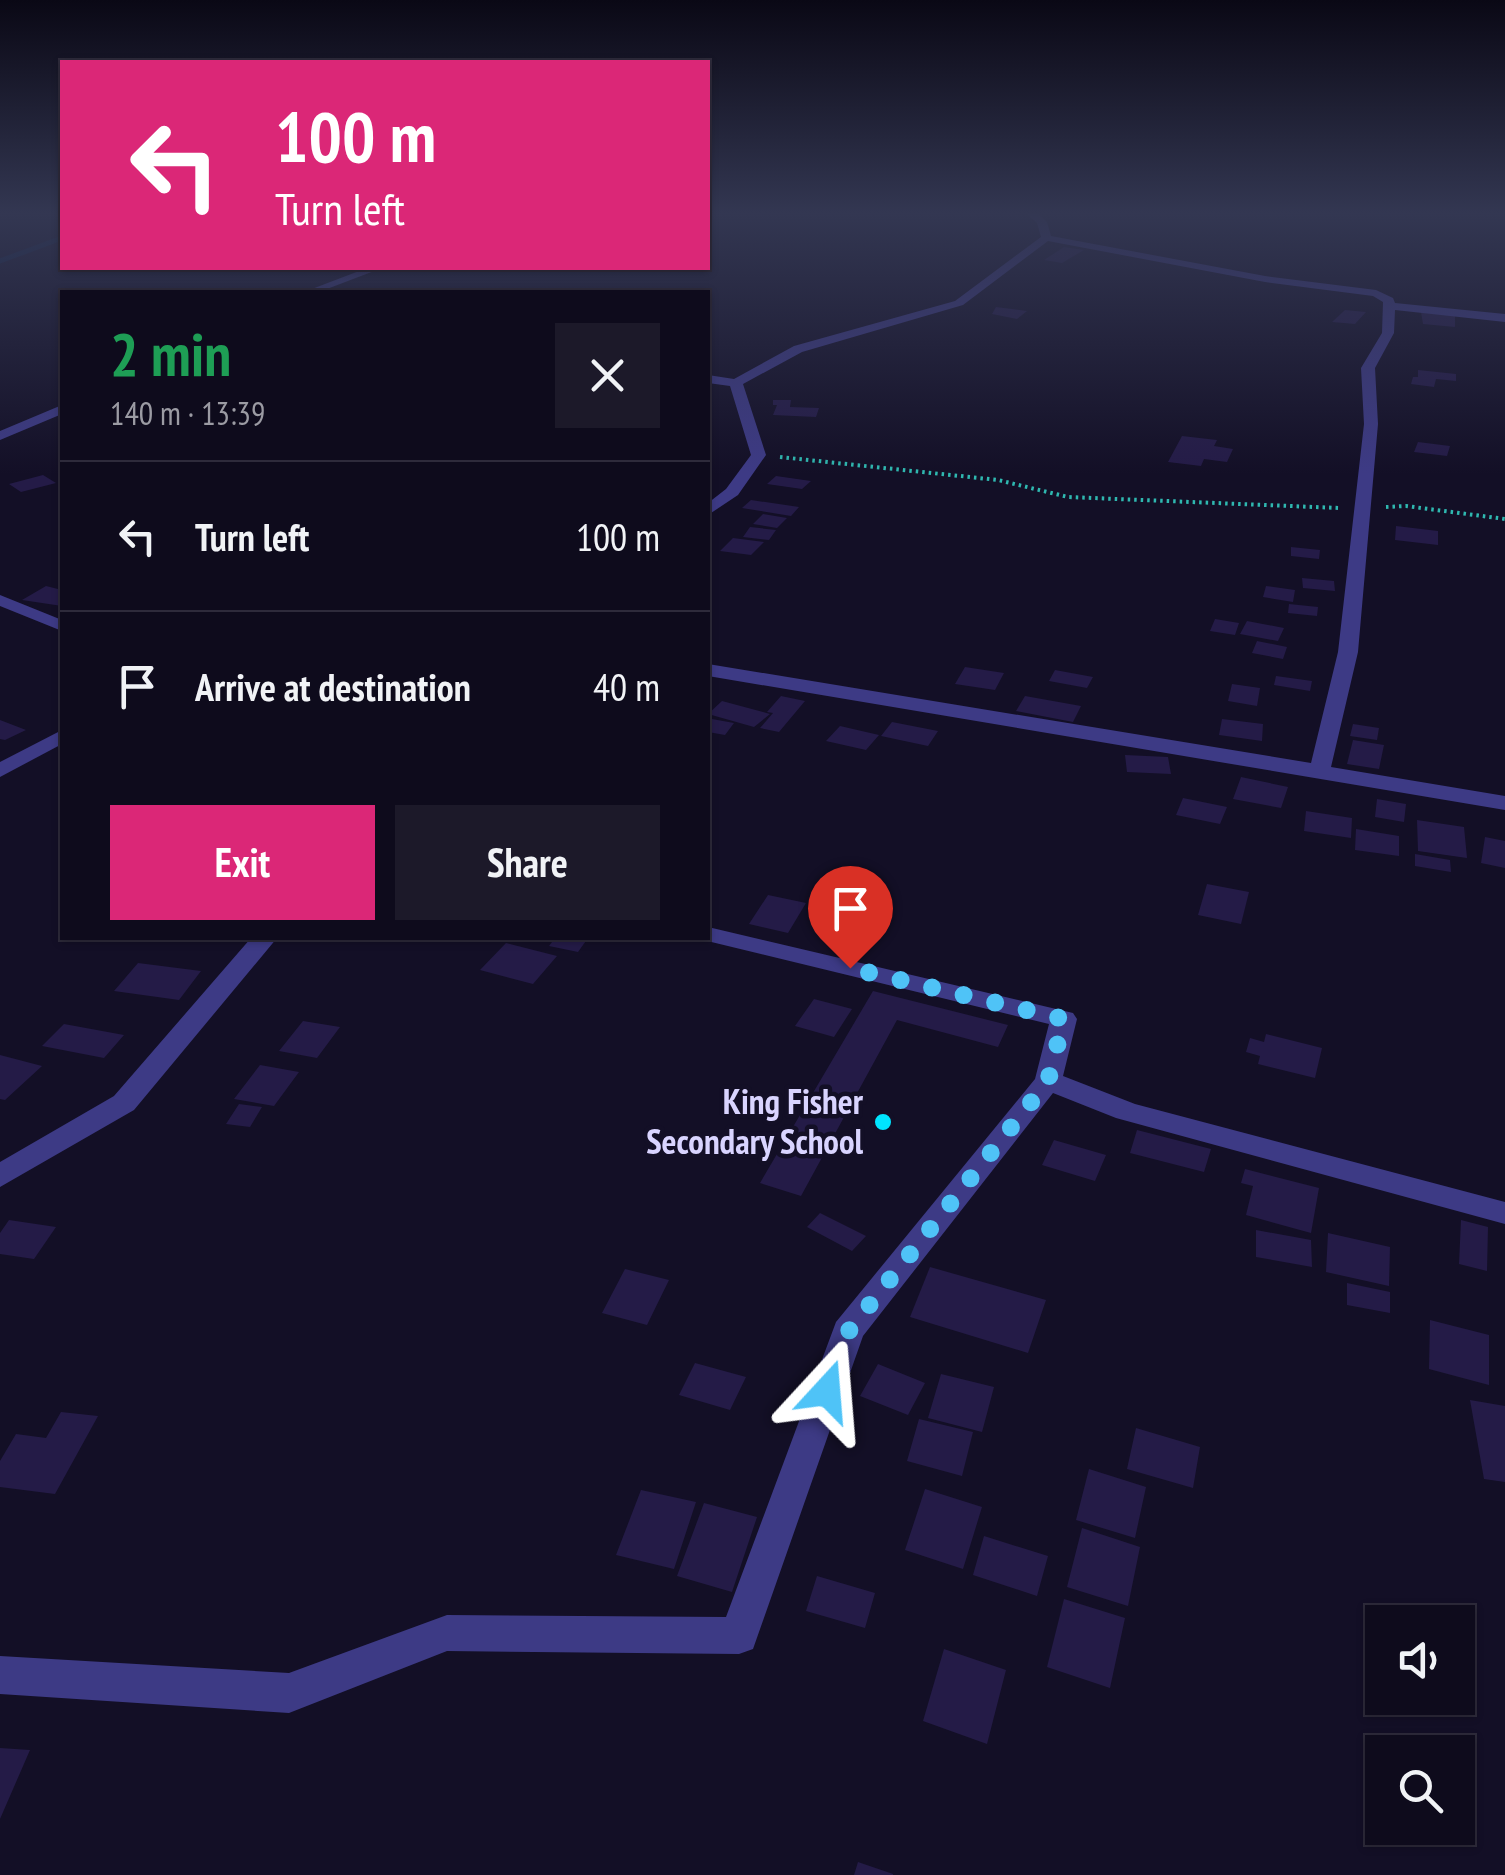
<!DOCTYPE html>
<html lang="en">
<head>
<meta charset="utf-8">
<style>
	:root { --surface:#0e0b1c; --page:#1c1929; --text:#f1f3f6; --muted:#9b9ba3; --line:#2e2b3b; --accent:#db2777 }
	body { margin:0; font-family:"PT Sans Narrow",sans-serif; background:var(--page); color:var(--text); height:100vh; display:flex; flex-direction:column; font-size:38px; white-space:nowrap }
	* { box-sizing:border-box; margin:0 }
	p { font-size:32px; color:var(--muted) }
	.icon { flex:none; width:55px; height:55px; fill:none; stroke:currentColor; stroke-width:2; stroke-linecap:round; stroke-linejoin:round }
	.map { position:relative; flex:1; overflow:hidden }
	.panel { position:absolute; left:60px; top:290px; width:650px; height:650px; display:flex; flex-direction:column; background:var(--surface); border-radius:0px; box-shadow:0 2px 8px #0004,0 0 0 2px var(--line) }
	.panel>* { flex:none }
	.banner { position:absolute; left:60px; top:60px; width:650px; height:210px; border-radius:0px; box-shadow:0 2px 8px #0004,0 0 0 2px var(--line); background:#db2777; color:#fff; overflow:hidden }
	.controls { position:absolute; left:1365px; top:1605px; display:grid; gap:20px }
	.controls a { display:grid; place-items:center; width:110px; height:110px; border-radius:0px; background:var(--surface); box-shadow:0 2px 8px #0004,0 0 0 2px var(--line); font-size:50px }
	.pin { position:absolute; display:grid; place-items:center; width:85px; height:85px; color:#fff; margin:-102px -42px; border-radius:50% 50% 50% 0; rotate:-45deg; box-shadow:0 0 10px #0007 }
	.pin .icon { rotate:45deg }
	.me { position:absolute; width:110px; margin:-55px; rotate:19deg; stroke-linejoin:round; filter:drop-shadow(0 0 8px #0008) }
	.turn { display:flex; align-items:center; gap:35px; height:210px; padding:0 50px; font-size:45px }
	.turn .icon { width:130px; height:130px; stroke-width:2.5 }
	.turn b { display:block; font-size:70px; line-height:85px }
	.round { display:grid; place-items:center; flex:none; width:105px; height:105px; border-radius:0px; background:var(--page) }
	.overview { display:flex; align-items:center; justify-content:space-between; height:170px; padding:0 50px }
	h1 { font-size:60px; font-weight:800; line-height:75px; color:#1e9e55 }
	.primary-button { display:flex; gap:20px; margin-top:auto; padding:20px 50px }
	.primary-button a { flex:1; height:115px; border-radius:0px; background:var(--accent); color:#fff; font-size:40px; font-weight:800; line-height:115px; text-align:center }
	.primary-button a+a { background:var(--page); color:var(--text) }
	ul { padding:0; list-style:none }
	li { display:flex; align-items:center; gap:30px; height:150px; padding:0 50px; border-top:2px solid var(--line) }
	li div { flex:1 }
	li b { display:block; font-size:38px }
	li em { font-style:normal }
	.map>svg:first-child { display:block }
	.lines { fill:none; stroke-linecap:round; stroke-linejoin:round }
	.stream { stroke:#0c2248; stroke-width:5 }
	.building { fill:#241b47 }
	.path { stroke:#2fb8b0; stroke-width:4; stroke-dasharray:2.5 4; stroke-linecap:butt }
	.minor { fill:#3d3a85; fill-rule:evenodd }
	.route { stroke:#4fc3f7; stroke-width:18; stroke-dasharray:0 32.4 }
	.poi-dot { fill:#00e5ff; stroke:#130f26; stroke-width:4 }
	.labels { text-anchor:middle; stroke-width:9; stroke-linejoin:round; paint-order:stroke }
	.poi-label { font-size:35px; font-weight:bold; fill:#d9d4ff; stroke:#130f26; text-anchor:end }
</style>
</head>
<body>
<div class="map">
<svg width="1505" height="1875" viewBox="0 0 1505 1875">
	<rect width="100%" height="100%" fill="#130f26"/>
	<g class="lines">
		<path class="stream" d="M0,261L62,238"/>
	</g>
	<path class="building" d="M1064,247L1084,250L1062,263L1044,260Z
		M996,307L1027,311L1017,319L992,314Z
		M1345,310L1366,312L1355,324L1332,322Z
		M1421,312L1455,315V327L1423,324Z
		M1418,370L1456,374V381L1436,379L1434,387L1411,384L1413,377H1418Z
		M773,400H791L790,407L819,408L816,417L773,415L777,405H773Z
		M1182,436L1217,440L1214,446L1233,449L1227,462L1204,459L1201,466L1168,462Z
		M1418,442L1450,446L1447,456L1414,452Z
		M43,475L56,483L21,492L9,484Z
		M776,476L811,481L802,489L767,484Z
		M751,500L799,507L791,516L742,508Z
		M763,514L787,518L777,528L753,524Z
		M1396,526L1438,531V545L1395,540Z
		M750,527L776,530L769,540L743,537Z
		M733,538L764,542L751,555L720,551Z
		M1291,547L1320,550L1319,559L1291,556Z
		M1302,578L1334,581L1335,591L1303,588Z
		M46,586L62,590V606L22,600Z
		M1266,586L1295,590L1293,602L1263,597Z
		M1289,604L1318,607L1317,616L1288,613Z
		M1215,619L1239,623L1235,635L1210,631Z
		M1247,621L1284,628L1278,641L1240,634Z
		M1257,641L1287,647L1283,659L1252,653Z
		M965,667L1004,673L995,690L955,684Z
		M1055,670L1093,677L1087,688L1049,681Z
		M1276,676L1312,681L1310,691L1274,685Z
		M1232,684L1260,688L1257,706L1228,701Z
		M781,696L805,701L779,732L760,728L773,713L767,712Z
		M1025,696L1081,706L1073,722L1016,711Z
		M722,701L763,712L770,714L754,727L708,714Z
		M712,719L734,723L725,735L708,732Z
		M1222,719L1263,724L1262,741L1219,735Z
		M0,720L26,730L5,740L0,739Z
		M892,722L938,731L928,746L881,736Z
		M1353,724L1379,728L1377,740L1350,736Z
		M840,726L879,735L866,750L826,741Z
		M1353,740L1384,745L1379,769L1347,764Z
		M1125,755L1168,757L1171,774L1127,772Z
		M1241,777L1288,787L1281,808L1233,799Z
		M1183,798L1227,807L1220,824L1176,815Z
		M1377,799L1406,804L1404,822L1375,817Z
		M1306,811L1352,818L1351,838L1304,831Z
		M1417,820L1464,827L1467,858L1418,851Z
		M1356,829L1399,836V856L1355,850Z
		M1485,837L1505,841V868L1481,863Z
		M1415,854L1450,860L1451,872L1415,866Z
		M1207,884L1249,892L1241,924L1198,915Z
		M768,895L806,903L788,933L749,924Z
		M555,938H588L578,952L549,946Z
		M506,943L557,956L533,984L480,970Z
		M138,963L201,971L179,1000L114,991Z
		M873,991L1008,1025L998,1047L897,1020L801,1196L760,1183Z
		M814,999L852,1009L834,1037L795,1026Z
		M303,1021L340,1027L317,1058L279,1051Z
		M64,1024L124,1035L104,1058L42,1046Z
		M1266,1034L1322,1048L1315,1078L1258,1064L1260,1056L1246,1052L1250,1038L1264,1042Z
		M0,1055L42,1066L5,1100L0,1099Z
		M260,1065L299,1072L274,1106L234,1099Z
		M239,1104L262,1107L250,1127L226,1124Z
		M1137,1130L1211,1149L1204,1172L1130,1153Z
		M1054,1140L1106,1155L1095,1181L1042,1165Z
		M1245,1169L1319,1188L1311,1233L1246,1215L1253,1186L1241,1183Z
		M820,1213L866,1236L852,1251L807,1227Z
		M9,1220L56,1227L34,1259L0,1254V1233Z
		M1461,1220L1488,1227L1487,1271L1459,1264Z
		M1256,1230L1311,1240L1312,1267L1256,1257Z
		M1328,1233L1390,1247L1389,1286L1326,1272Z
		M930,1267L1046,1300L1028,1353L910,1317Z
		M625,1269L669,1280L647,1325L602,1313Z
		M1347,1283L1390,1292V1313L1347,1305Z
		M1430,1320L1489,1335V1385L1429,1369Z
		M695,1363L746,1377L730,1410L679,1395Z
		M878,1364L925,1383L908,1415L860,1396Z
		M941,1374L994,1387L982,1432L928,1418Z
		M1470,1400L1505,1406V1482L1484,1479Z
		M61,1412L98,1416L55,1494L0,1487V1461L16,1434L46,1438Z
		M919,1419L973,1432L962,1476L907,1461Z
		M1136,1428L1200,1447L1193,1488L1127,1469Z
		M1089,1469L1146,1487L1135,1538L1076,1520Z
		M925,1489L982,1507L963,1569L905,1550Z
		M641,1490L696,1502L674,1569L616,1555Z
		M704,1503L757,1517L732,1592L677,1576Z
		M1082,1528L1140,1547L1128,1606L1067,1587Z
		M984,1536L1048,1556L1037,1596L973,1575Z
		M817,1576L875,1593L865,1628L806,1611Z
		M1064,1599L1125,1618L1110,1688L1047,1667Z
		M944,1649L1006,1670L987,1744L923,1721Z
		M0,1748L30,1750L0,1819Z
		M858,1862L893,1874V1875H854Z"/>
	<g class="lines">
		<path class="path" d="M780,457L998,480L1068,497L1339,508
			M1386,507L1406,506L1505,519"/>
		<path class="minor" d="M1025,212H1036L1047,222L1051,236L1265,276L1376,290L1393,298L1395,303L1505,314V322L1395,310L1394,333L1375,368L1378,424L1358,652L1331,767L1505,796V810L708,676V664L1311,763L1338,652L1364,424L1361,368L1382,333L1383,302L1373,296L1265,282L1048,241L963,305L802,352L743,384L766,455L738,495L708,515V503L726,489L751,455L730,386L708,383V375L734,379L794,346L955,301L1041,237L1037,223Z
			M367,268H382L319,292H304Z
			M62,405V414L0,440V431Z
			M0,595L62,620V631L0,606Z
			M62,730V744L0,777V762Z
			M708,927L1073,1013L1077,1019L1063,1076L1135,1104L1505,1202V1224L1116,1118L1053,1093L863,1336L753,1649L739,1654L447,1651L289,1713L0,1694V1656L289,1673L447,1615L726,1617L836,1322L1035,1079L1049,1024L699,939L708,938Z
			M251,938H277L134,1110L0,1187V1162L114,1096Z"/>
	</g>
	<linearGradient id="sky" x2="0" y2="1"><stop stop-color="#0a0815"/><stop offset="0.45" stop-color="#333752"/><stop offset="1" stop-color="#333752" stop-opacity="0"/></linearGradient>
	<rect width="1505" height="474" fill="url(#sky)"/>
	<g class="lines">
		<path class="route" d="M827,1391L848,1332L1048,1081L1064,1019L850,968"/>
	</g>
	<circle class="poi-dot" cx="883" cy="1122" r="10"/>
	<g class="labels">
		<g class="poi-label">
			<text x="863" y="1114">King Fisher<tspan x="863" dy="40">Secondary School</tspan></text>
		</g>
	</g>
</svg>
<div class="controls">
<a><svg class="icon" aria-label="sound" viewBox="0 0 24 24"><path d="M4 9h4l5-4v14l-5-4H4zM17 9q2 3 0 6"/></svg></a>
<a><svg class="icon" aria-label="search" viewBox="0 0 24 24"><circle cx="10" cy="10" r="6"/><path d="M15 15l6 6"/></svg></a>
</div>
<div class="pin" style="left:850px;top:968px;background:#d93025"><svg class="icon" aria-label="arrive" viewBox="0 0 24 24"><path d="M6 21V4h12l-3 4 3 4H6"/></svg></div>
<svg class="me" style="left:827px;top:1391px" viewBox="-20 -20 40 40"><path d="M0-17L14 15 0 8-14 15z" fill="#4fc3f7" stroke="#fff" stroke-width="4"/></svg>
<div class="banner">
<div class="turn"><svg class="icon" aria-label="left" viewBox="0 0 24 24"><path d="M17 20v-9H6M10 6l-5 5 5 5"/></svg><div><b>100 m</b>Turn left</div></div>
</div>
<section class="panel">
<div class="overview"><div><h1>2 min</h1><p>140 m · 13:39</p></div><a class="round"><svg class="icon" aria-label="close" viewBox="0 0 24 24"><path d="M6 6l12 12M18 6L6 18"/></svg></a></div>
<ul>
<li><svg class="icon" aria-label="left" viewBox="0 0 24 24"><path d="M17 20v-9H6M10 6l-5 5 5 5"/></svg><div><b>Turn left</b></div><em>100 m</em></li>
<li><svg class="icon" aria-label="arrive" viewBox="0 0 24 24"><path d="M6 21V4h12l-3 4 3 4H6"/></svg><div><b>Arrive at destination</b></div><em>40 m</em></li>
</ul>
<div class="primary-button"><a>Exit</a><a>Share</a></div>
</section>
</div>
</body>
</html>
